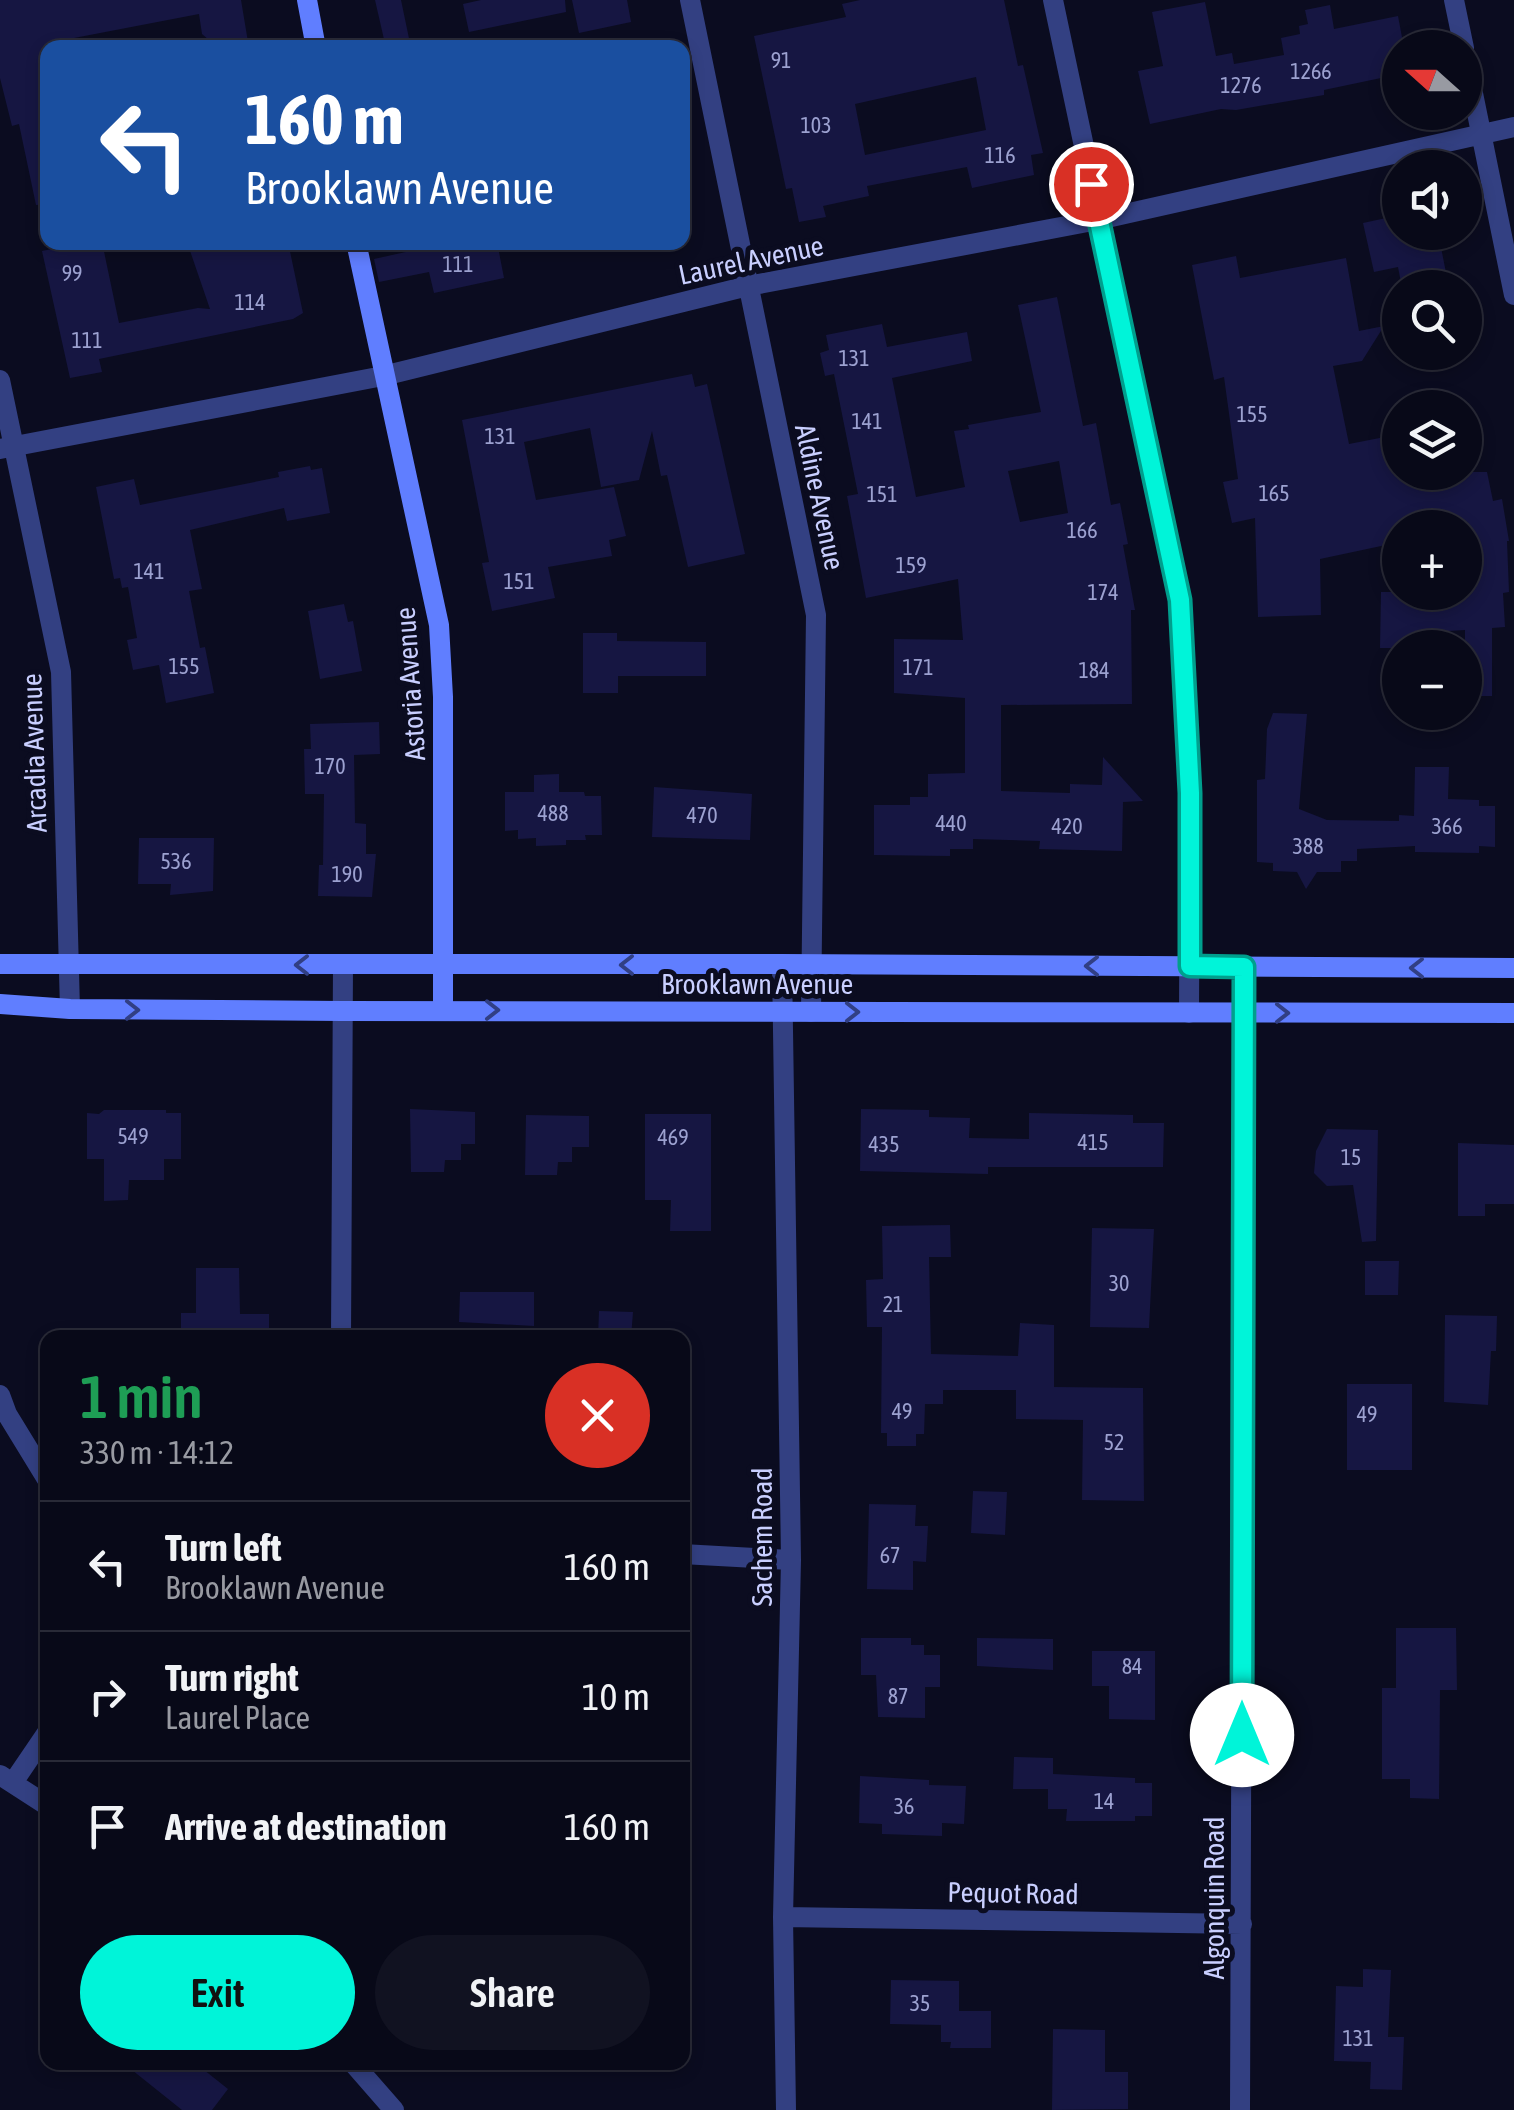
<!DOCTYPE html>
<html lang="en">
<head>
<meta charset="utf-8">
<style>
	:root { --surface:#080918; --page:#111221; --text:#f1f3f6; --muted:#989aa2; --line:#292a37; --accent:#00f4d9 }
	body { margin:0; font-family:"Asap Condensed",sans-serif; background:var(--page); color:var(--text); height:100vh; display:flex; flex-direction:column; font-size:38px; white-space:nowrap }
	* { box-sizing:border-box; margin:0 }
	p { font-size:32px; color:var(--muted) }
	.icon { flex:none; width:55px; height:55px; fill:none; stroke:currentColor; stroke-width:2; stroke-linecap:round; stroke-linejoin:round }
	.map { position:relative; flex:1; overflow:hidden }
	.sheet { position:absolute; left:40px; top:1330px; width:650px; height:740px; display:flex; flex-direction:column; background:var(--surface); border-radius:20px; box-shadow:0 5px 15px #0003,0 0 0 2px var(--line) }
	.sheet>* { flex:none }
	.guide { position:absolute; left:40px; top:40px; width:650px; height:210px; border-radius:20px; box-shadow:0 5px 15px #0003,0 0 0 2px var(--line); background:#1a4fa0; color:#fff; overflow:hidden }
	.needle { width:65px; rotate:291deg }
	.buttons { position:absolute; left:1382px; top:30px; display:grid; gap:20px }
	.buttons a { display:grid; place-items:center; width:100px; height:100px; border-radius:50%; background:var(--surface); box-shadow:0 5px 15px #0003,0 0 0 2px var(--line); font-size:50px }
	.pin { position:absolute; display:grid; place-items:center; width:85px; height:85px; color:#fff; margin:-42px; border:5px solid #fff; border-radius:50%; box-shadow:0 2px 10px #0007 }
	.me { position:absolute; width:110px; margin:-55px; rotate:0deg; stroke-linejoin:round; filter:drop-shadow(0 0 8px #0008) }
	.turn { display:flex; align-items:center; gap:35px; height:210px; padding:0 40px; font-size:45px }
	.turn .icon { width:130px; height:130px; stroke-width:2.5 }
	.turn b { display:block; font-size:70px; line-height:85px }
	.round { display:grid; place-items:center; flex:none; width:105px; height:105px; border-radius:52px; background:var(--page) }
	.head { display:flex; align-items:center; justify-content:space-between; height:170px; padding:0 40px }
	h1 { font-size:60px; font-weight:600; line-height:75px; color:#1e9e55 }
	.cta { display:flex; gap:20px; margin-top:auto; padding:20px 40px }
	.cta a { flex:1; height:115px; border-radius:60px; background:var(--accent); color:#111; font-size:40px; font-weight:600; line-height:115px; text-align:center }
	.cta a+a { background:var(--page); color:var(--text) }
	ul { padding:0; list-style:none }
	li { display:flex; align-items:center; gap:30px; height:130px; padding:0 40px; border-top:2px solid var(--line) }
	li div { flex:1 }
	li b { display:block; font-size:38px }
	li em { font-style:normal }
	.map>svg:first-child { display:block }
	.building { fill:#161642; fill-rule:evenodd }
	.lines { fill:none; stroke-linecap:round; stroke-linejoin:round }
	.street { stroke:#334082; stroke-width:20 }
	.secondary { stroke:#607eff; stroke-width:20 }
	.oneway { stroke:#313f84 }
	.route-casing { stroke:#009f8d; stroke-width:25 }
	.route { stroke:#00f4d9; stroke-width:18 }
	.labels { text-anchor:middle; stroke-width:10; stroke-linejoin:round; paint-order:stroke }
	.number-label { font-size:22px; fill:#9ca1d0 }
	.street-label { font-size:28px; fill:#c9cfff; stroke:#0b0c20 }
</style>
</head>
<body>
<div class="map">
<svg width="1514" height="2110" viewBox="0 0 1514 2110">
	<rect width="100%" height="100%" fill="#0b0c20"/>
	<path class="building" d="M0,0H241L248,42L217,47L202,34L199,14L48,43V204L36,205L19,124L12,126L0,78Z
		M375,0H401L411,48H386Z
		M481,0H565L566,12L469,32L463,4Z
		M572,0H627L631,22L579,33Z
		M860,0H1004L1018,66L1023,65L1043,153L1031,155L1034,175L972,188L967,167L919,176L867,186L869,196L823,206L826,217L799,222L792,188L786,189L754,36L846,17L842,4ZM976,77L986,130L865,155L855,104Z
		M1205,2L1216,56L1232,53L1234,64L1284,55L1281,38L1300,34L1299,26L1308,24L1305,10L1330,5L1334,29L1398,16L1404,48H1400V74L1324,90V95L1236,110L1221,109L1150,124L1138,71L1163,66L1152,12Z
		M1400,215V232H1438L1449,288H1402L1398,267L1374,272L1363,223Z
		M84,242H102L119,323L198,308L210,309L187,242H288L303,313L293,319L99,359L102,372L70,378L42,251Z
		M451,242H497L504,278L434,293L429,272L379,282L374,259Z
		M1236,256L1240,278L1346,258L1359,331L1384,326L1362,361L1333,366L1349,444L1400,434V472H1487L1493,501L1502,499L1509,541H1507L1509,592L1503,593L1505,627L1492,628V696H1465V630L1415,633V648H1380L1381,592H1465V528H1400V542L1320,559L1321,615L1258,617L1255,518L1232,523L1223,482L1238,479L1224,377L1214,380L1192,265Z
		M1057,297L1083,426L1096,423L1111,505L1120,503L1128,544L1123,545L1135,610H1131L1132,704L1001,705V791L1070,793V784L1102,785L1103,757L1143,801L1123,802L1122,851L1039,849L1040,841L973,839V849H950V856L874,855V805H910V797H928V774L965,773V698L894,693V639L963,640L958,579L866,598L847,496L858,494L834,374L825,376L820,353L829,350L826,335L882,324L887,347L967,332L972,361L892,378L916,497L965,487L954,431L969,429L968,425L1041,412L1018,305ZM1059,461L1068,513L1020,522L1008,471Z
		M692,374L695,387L707,384L745,554L688,567L667,475L661,476L652,431L639,480L601,487L590,428L524,442L536,500L614,487L626,536L609,540L612,556L548,567L555,598L492,611L482,563L489,562L462,420Z
		M310,466L311,470L322,468L330,513L287,521L284,508L190,530L202,589L189,591L200,648L205,647L214,693L166,703L159,665L133,670L127,640L137,638L128,587L122,588L120,578L114,579L96,487L134,479L140,505L279,477L278,472Z
		M344,604L348,622L353,621L362,671L320,679L308,611Z
		M583,633H617V641L706,642V676H618V693H583Z
		M1273,713L1307,714L1299,809L1327,820L1399,821V815L1414,816L1415,767H1449L1448,799L1479,800V806H1495V847L1479,846V853L1415,852V846L1357,849V861H1341V872H1317L1306,889L1297,872L1273,871V863L1257,862V780L1265,779L1267,729Z
		M379,722L380,754L354,755L355,823L366,824V854H376L372,897L318,896L319,865H323L324,794H305L304,749H311L310,724Z
		M559,774V792H584L585,796H601L602,835H585L586,840H566V845L536,846V838L518,839V830L505,831V792H534V775Z
		M654,787L752,794L750,840L652,837Z
		M139,838H214L213,891L170,895L171,884H138Z
		M410,1109L475,1112V1144H461V1160H445L444,1172H411Z
		M861,1109L929,1110V1117L970,1118L969,1138L1029,1139V1113L1133,1115V1123H1164L1163,1167H988V1174L860,1171Z
		M104,1110H166V1113H181V1159H164V1180H129L128,1200L104,1201V1159H87V1113L99,1114Z
		M645,1114H711V1231H670L671,1200H645Z
		M526,1115L589,1116V1147H572V1162H558L557,1175H525Z
		M1327,1129L1378,1130L1376,1241L1362,1242L1353,1185L1327,1186L1314,1173L1316,1151Z
		M1458,1143L1514,1145V1204H1485V1216H1458Z
		M950,1225L951,1257H929L931,1354L1018,1356L1020,1323L1054,1325V1387L1143,1388L1144,1501L1082,1500L1083,1420L1016,1419V1390H943V1404H925L924,1434H916V1446H887V1433H881L882,1327H867L866,1280L883,1279L882,1226Z
		M1092,1228L1154,1229L1149,1328L1090,1327Z
		M1365,1261H1399L1398,1295H1365Z
		M196,1268H239L240,1314H269V1338H181V1313H196Z
		M460,1292H534V1326L459,1322Z
		M599,1311L633,1312L631,1338H598Z
		M1445,1315L1497,1316L1496,1351H1491L1488,1405L1444,1402Z
		M1347,1384H1412V1470H1347Z
		M973,1491L1007,1492L1005,1535L971,1533Z
		M869,1504L916,1505L915,1526H928L926,1562L913,1561V1590L867,1589Z
		M1396,1628H1456L1457,1690H1440L1439,1799L1410,1798V1779H1382V1688H1396Z
		M861,1638H911V1645H924V1655H940V1687H925V1718L878,1717L876,1675H861Z
		M977,1638L1053,1639V1670L977,1666Z
		M1092,1651H1155V1720L1109,1719V1686H1092Z
		M1014,1757L1053,1758V1774L1135,1778V1783H1152V1816H1135V1821H1066L1067,1809H1048V1789H1013Z
		M860,1776L929,1780V1785L966,1786L964,1824L942,1823V1836L882,1834V1824L859,1823Z
		M1363,1969L1391,1970L1388,2037H1404L1402,2090L1370,2089L1371,2062L1334,2061L1336,1986L1363,1987Z
		M891,1980L959,1981V2011H991V2048H950L951,2042H941V2025L890,2024Z
		M1053,2029L1105,2030V2072H1128V2109L1052,2110Z
		M122,2062H194L228,2089L212,2110H182Z"/>
	<g class="lines">
		<path class="street" d="M690,0L816,615L811,1012
			M1053,0L1180,600L1190,793L1189,1013
			M1454,0L1464,48
			M1465,54L1514,295
			M0,380L61,672L70,1009
			M0,449L383,376L748,286L1098,220L1514,127
			M782,964L791,1560L783,1917L786,2110
			M341,1338L343,965
			M0,1395L7,1414L48,1481
			M682,1554L791,1560
			M0,1775L48,1806
			M14,1781L48,1731
			M783,1917L1242,1924
			M352,2062L394,2110
			M1240,2110L1244,967"/>
		<path class="secondary" d="M307,0L316,48
			M356,242L439,625L443,697V1010
			M0,964H782L1514,968
			M0,1004L70,1009L342,1011L1514,1013"/>
	</g>
	<defs><path id="oneway-chevron" d="M-2-3.5L2.5 0L-2 3.5" fill="none" stroke-width="1.6" stroke-linecap="round" stroke-linejoin="round" transform="scale(2.5)"/></defs>
	<g class="oneway">
		<use href="#oneway-chevron" transform="translate(302 965) rotate(-180)"/>
		<use href="#oneway-chevron" transform="translate(627 965) rotate(180)"/>
		<use href="#oneway-chevron" transform="translate(1092 966) rotate(-180)"/>
		<use href="#oneway-chevron" transform="translate(1417 968) rotate(-180)"/>
		<use href="#oneway-chevron" transform="translate(132 1010)"/>
		<use href="#oneway-chevron" transform="translate(492 1010)"/>
		<use href="#oneway-chevron" transform="translate(852 1012)"/>
		<use href="#oneway-chevron" transform="translate(1282 1013)"/>
	</g>
	<g class="lines">
		<defs>
			<path id="route" d="M1091,184L1180,600L1190,793V966L1244,967L1242,1735"/>
		</defs>
		<use href="#route" class="route-casing"/>
		<use href="#route" class="route"/>
	</g>
	<g class="labels">
		<g class="number-label">
			<text x="781" y="68">91</text>
			<text x="1311" y="79">1266</text>
			<text x="1241" y="93">1276</text>
			<text x="816" y="133">103</text>
			<text x="1000" y="163">116</text>
			<text x="458" y="272">111</text>
			<text x="72" y="281">99</text>
			<text x="250" y="310">114</text>
			<text x="87" y="348">111</text>
			<text x="854" y="366">131</text>
			<text x="1252" y="422">155</text>
			<text x="867" y="429">141</text>
			<text x="500" y="444">131</text>
			<text x="1274" y="501">165</text>
			<text x="882" y="502">151</text>
			<text x="1082" y="538">166</text>
			<text x="911" y="573">159</text>
			<text x="149" y="579">141</text>
			<text x="519" y="589">151</text>
			<text x="1103" y="600">174</text>
			<text x="184" y="674">155</text>
			<text x="918" y="675">171</text>
			<text x="1094" y="678">184</text>
			<text x="330" y="774">170</text>
			<text x="553" y="821">488</text>
			<text x="702" y="823">470</text>
			<text x="951" y="831">440</text>
			<text x="1067" y="834">420</text>
			<text x="1447" y="834">366</text>
			<text x="1308" y="854">388</text>
			<text x="176" y="869">536</text>
			<text x="347" y="882">190</text>
			<text x="133" y="1144">549</text>
			<text x="673" y="1145">469</text>
			<text x="1093" y="1150">415</text>
			<text x="884" y="1152">435</text>
			<text x="1351" y="1165">15</text>
			<text x="1119" y="1291">30</text>
			<text x="893" y="1312">21</text>
			<text x="902" y="1419">49</text>
			<text x="1367" y="1422">49</text>
			<text x="1114" y="1450">52</text>
			<text x="890" y="1563">67</text>
			<text x="1132" y="1674">84</text>
			<text x="898" y="1704">87</text>
			<text x="1104" y="1809">14</text>
			<text x="904" y="1814">36</text>
			<text x="920" y="2011">35</text>
			<text x="1358" y="2046">131</text>
		</g>
		<g class="street-label">
			<text transform="translate(751 260) rotate(-12)" y="10">Laurel Avenue</text>
			<text transform="translate(820 497) rotate(78)" y="10">Aldine Avenue</text>
			<text transform="translate(410 684) rotate(-94)" y="10">Astoria Avenue</text>
			<text transform="translate(34 753) rotate(-92)" y="10">Arcadia Avenue</text>
			<text x="757" y="994">Brooklawn Avenue</text>
			<text transform="translate(762 1537) rotate(-90)" y="10">Sachem Road</text>
			<text transform="translate(1013 1893) rotate(1)" y="10">Pequot Road</text>
			<text transform="translate(1214 1898) rotate(-90)" y="10">Algonquin Road</text>
		</g>
	</g>
</svg>
<div class="buttons">
<a><svg class="needle" viewBox="-14 -14 28 28"><path d="M0-13l5 13h-10z" fill="#e53935"/><path d="M0 13l5-13h-10z" fill="#989aa2"/></svg></a>
<a><svg class="icon" aria-label="sound" viewBox="0 0 24 24"><path d="M4 9h4l5-4v14l-5-4H4zM17 9q2 3 0 6"/></svg></a>
<a><svg class="icon" aria-label="search" viewBox="0 0 24 24"><circle cx="10" cy="10" r="6"/><path d="M15 15l6 6"/></svg></a>
<a><svg class="icon" aria-label="layers" viewBox="0 0 24 24"><path d="M12 4l9 5-9 5-9-5zM3 14l9 5 9-5"/></svg></a>
<a>+</a>
<a>−</a>
</div>
<div class="pin" style="left:1091px;top:184px;background:#d93025"><svg class="icon" aria-label="arrive" viewBox="0 0 24 24"><path d="M6 21V4h12l-3 4 3 4H6"/></svg></div>
<svg class="me" style="left:1242px;top:1735px" viewBox="-20 -20 40 40"><circle r="19" fill="#fff"/><path d="M0-13L10 11 0 6-10 11z" fill="#00f4d9"/></svg>
<div class="guide">
<div class="turn"><svg class="icon" aria-label="left" viewBox="0 0 24 24"><path d="M17 20v-9H6M10 6l-5 5 5 5"/></svg><div><b>160 m</b>Brooklawn Avenue</div></div>
</div>
<section class="sheet">
<div class="head"><div><h1>1 min</h1><p>330 m · 14:12</p></div><a class="round" style="background:#d93025;color:#fff"><svg class="icon" aria-label="close" viewBox="0 0 24 24"><path d="M6 6l12 12M18 6L6 18"/></svg></a></div>
<ul>
<li><svg class="icon" aria-label="left" viewBox="0 0 24 24"><path d="M17 20v-9H6M10 6l-5 5 5 5"/></svg><div><b>Turn left</b><p>Brooklawn Avenue</p></div><em>160 m</em></li>
<li><svg class="icon" aria-label="right" viewBox="0 0 24 24"><path d="M7 20v-9h11M14 6l5 5-5 5"/></svg><div><b>Turn right</b><p>Laurel Place</p></div><em>10 m</em></li>
<li><svg class="icon" aria-label="arrive" viewBox="0 0 24 24"><path d="M6 21V4h12l-3 4 3 4H6"/></svg><div><b>Arrive at destination</b></div><em>160 m</em></li>
</ul>
<div class="cta"><a>Exit</a><a>Share</a></div>
</section>
</div>
</body>
</html>
